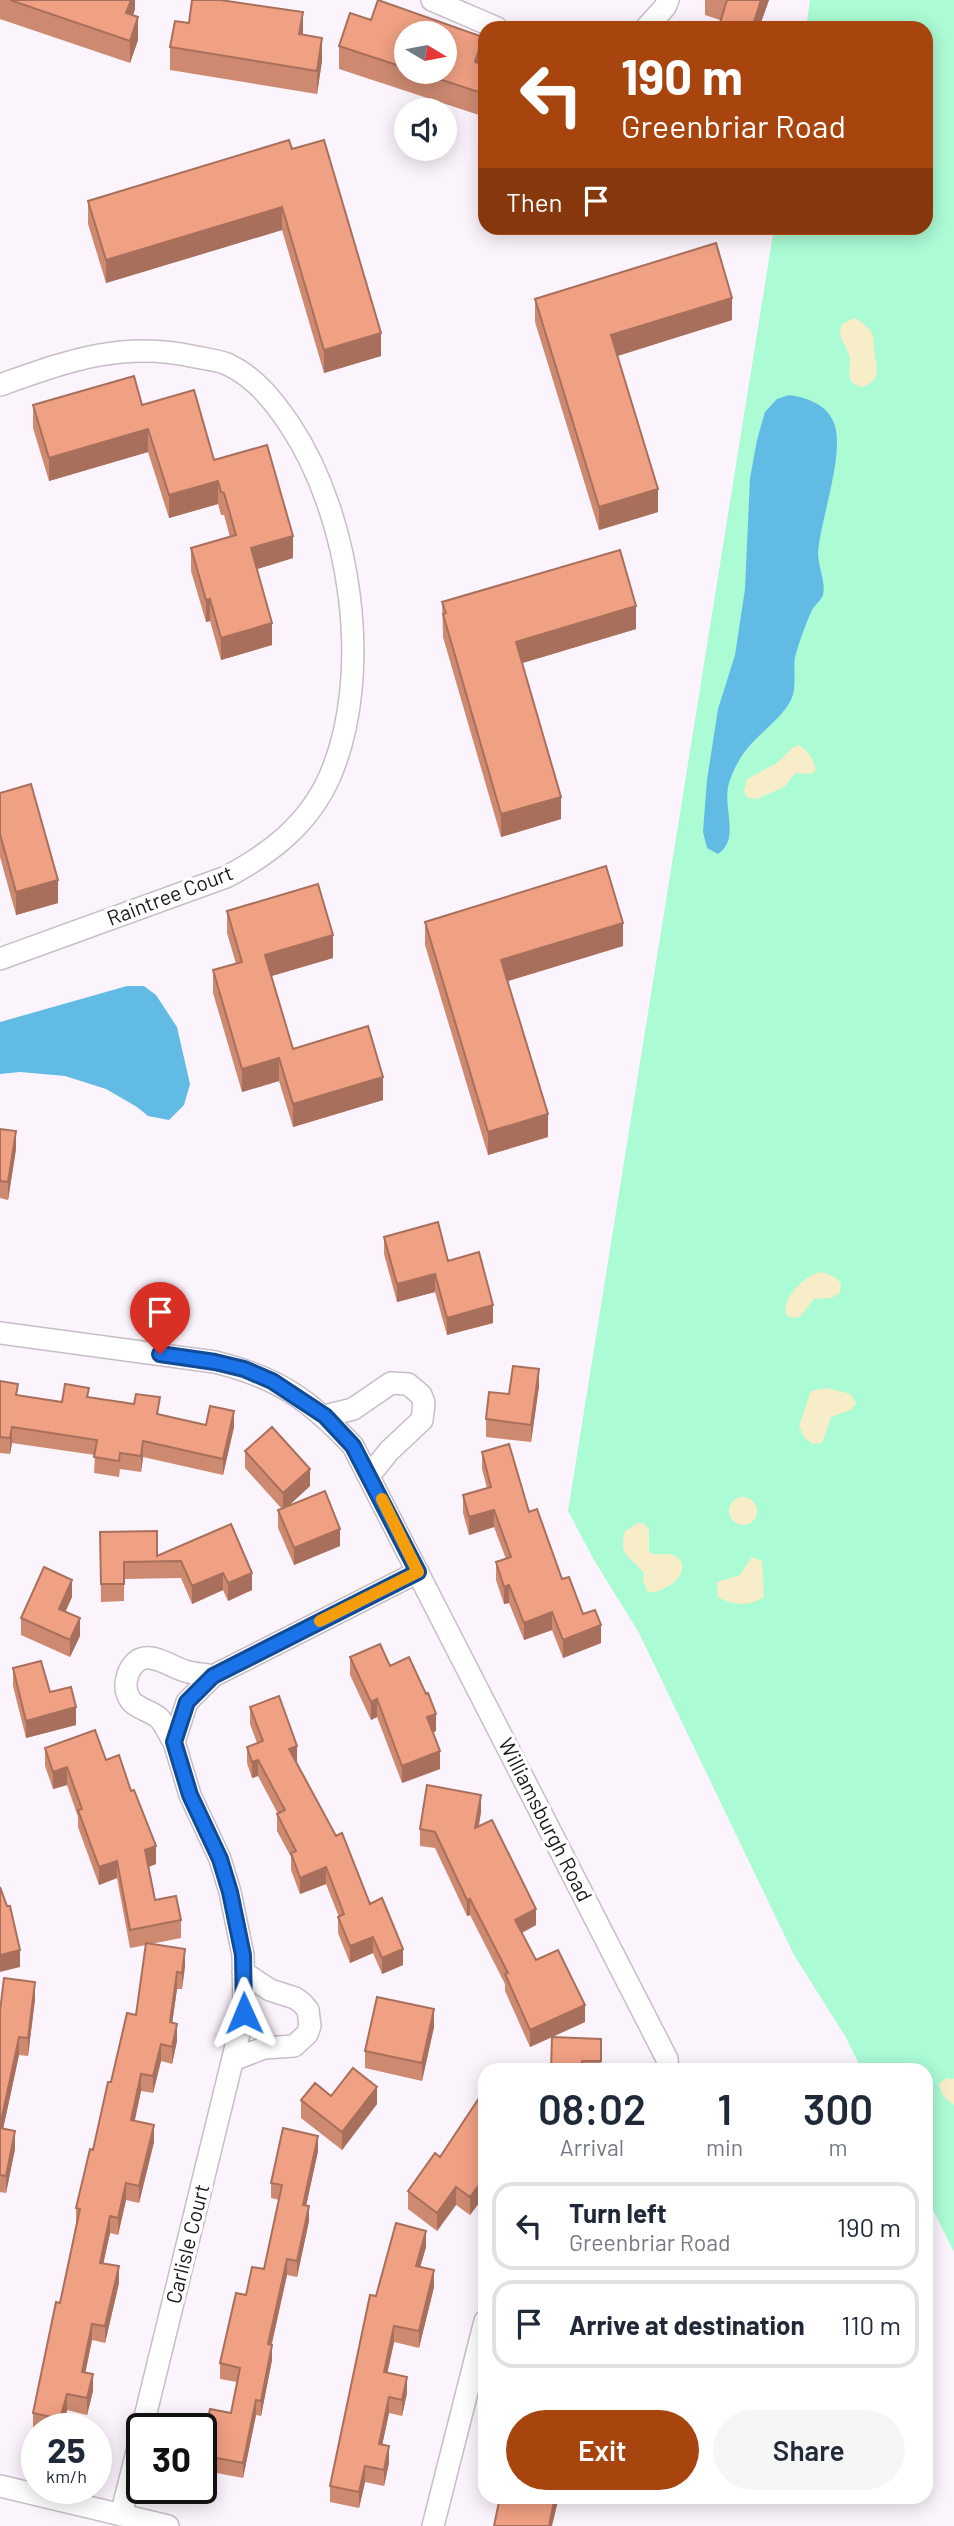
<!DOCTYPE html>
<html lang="en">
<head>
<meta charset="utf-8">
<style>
	:root { --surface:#fff; --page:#f6f6f7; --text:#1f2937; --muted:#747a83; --line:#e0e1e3; --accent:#a8450f }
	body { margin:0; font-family:Barlow,sans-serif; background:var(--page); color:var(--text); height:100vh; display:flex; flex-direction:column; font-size:26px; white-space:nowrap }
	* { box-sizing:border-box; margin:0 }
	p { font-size:23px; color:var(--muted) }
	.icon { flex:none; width:38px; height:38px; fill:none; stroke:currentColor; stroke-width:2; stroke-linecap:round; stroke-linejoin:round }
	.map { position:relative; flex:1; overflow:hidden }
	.drawer { position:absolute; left:478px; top:2063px; width:455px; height:441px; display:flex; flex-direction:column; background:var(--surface); border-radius:21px; box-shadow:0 4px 18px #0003 }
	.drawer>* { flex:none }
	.guide { position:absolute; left:478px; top:21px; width:455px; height:214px; border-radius:21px; box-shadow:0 4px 18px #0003; background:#a8450f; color:#fff; overflow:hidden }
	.needle { width:46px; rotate:100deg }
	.tools { position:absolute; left:394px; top:21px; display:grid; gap:14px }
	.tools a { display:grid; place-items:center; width:63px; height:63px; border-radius:50%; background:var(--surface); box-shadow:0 4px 18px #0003; font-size:35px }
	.speed { position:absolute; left:21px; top:2413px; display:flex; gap:14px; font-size:35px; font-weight:700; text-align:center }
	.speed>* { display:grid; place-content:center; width:91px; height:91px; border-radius:50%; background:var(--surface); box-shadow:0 4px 18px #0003; line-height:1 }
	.speed small { font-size:18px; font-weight:400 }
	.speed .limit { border:4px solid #111; border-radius:10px; background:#fff; color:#111 }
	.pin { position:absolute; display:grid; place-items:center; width:60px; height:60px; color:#fff; margin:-72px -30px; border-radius:50% 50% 50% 0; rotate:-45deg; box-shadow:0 0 7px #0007 }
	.pin .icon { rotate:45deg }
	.me { position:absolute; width:77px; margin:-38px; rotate:359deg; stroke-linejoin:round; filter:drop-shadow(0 0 5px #0008) }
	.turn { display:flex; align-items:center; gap:24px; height:147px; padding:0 28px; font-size:32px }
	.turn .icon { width:91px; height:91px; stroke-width:2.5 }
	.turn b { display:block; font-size:49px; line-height:60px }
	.then { display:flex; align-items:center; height:66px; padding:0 28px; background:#0003; gap:14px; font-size:26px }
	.eta { display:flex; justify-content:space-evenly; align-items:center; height:119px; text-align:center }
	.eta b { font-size:42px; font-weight:600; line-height:49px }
	.action { display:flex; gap:14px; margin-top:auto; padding:14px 28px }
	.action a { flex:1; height:80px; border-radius:42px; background:var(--accent); color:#fff; font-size:28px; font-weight:600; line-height:80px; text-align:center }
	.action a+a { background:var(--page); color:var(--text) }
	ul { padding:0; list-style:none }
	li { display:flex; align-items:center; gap:21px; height:88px; margin:0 14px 10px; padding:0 14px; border:4px solid var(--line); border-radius:21px }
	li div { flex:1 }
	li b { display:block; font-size:26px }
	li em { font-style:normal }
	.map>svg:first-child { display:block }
	.green { fill:#abfbd5 }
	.sand { fill:#f7edc8 }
	.water { fill:#62bbe5 }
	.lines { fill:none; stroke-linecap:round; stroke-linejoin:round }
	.street-casing { stroke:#c6bec6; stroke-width:24 }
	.street { stroke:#fff; stroke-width:21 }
	.wall { fill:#ce8a71; fill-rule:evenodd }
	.shaded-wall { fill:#a8705c }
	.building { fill:#f0a083; stroke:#a8705c; stroke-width:2 }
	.route-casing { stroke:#114b97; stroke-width:18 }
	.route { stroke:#1a73e8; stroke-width:12 }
	.slow { stroke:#f59e0b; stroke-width:12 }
	.labels { text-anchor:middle; stroke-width:7; stroke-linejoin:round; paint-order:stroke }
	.street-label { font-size:21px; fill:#1a181a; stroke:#fff }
</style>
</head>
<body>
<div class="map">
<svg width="954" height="2526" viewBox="0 0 954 2526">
	<rect width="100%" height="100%" fill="#fcf4fc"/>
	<path class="green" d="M810,0H954V2252L926,2196V2070H862L845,2036L794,1955L639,1633L594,1560L568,1511L774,228H926V28H806Z"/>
	<path class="sand" d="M854,318C861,321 867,326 871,332C874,338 874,343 874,349C876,365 883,380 863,387C841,383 853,368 849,355C846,342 836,339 842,324Z
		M798,745C807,749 813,759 816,769L812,774L796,773L784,787L757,799L748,798L744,792L747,779L777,763L792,748Z
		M822,1272L833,1276L841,1283L840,1292L832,1298L814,1299L800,1317L792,1318L786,1315C781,1299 806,1273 822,1272Z
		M827,1388L851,1394L856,1403L851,1410L831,1417L822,1443L813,1444L804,1437L799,1426L811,1391Z
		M729 1511a14 14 0 1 1 28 0a14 14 0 1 1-28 0Z
		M638,1523H643L649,1529V1552C658,1557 668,1551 677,1557C695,1571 664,1595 648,1592L643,1581L644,1573C630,1556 618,1557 625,1531Z
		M752,1557L762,1561L764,1597C751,1606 732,1606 718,1597L717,1582L740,1575Z
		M946,2078L954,2079V2105C946,2100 940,2094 939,2084Z"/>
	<path class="water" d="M789,395C805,397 826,404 833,421C847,449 820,520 818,553C818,566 826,582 823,595C821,601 814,605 811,612C805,626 799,642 795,657C793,671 797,687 791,700C783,716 764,730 752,743C743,752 734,768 730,780C720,806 742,837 718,854L707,848L703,832L707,780L718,709L735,655L745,589L750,478L757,440L765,412L777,399Z
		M127,986H144L156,995L177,1027L190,1084L184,1105L169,1120L148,1116L137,1107L106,1089L65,1076L20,1072L0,1074V1022Z"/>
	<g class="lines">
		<defs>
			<path id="street" d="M432,0L497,28
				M646,28L665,7L668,0
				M0,385C68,361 123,340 196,357C206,359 217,360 227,364C255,377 273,400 290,425C351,517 374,674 330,776C309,824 270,854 226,877L0,959
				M0,1333L215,1362C277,1377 310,1400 353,1446L667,2059L668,2070
				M325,1416L353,1409L391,1383L408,1384L421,1395L424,1403L422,1420L389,1451L369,1476
				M174,1742C169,1735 165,1724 159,1718C151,1711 138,1709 131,1701C125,1693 125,1683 128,1674C141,1643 166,1665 185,1671C194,1674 204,1674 213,1676
				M233,2060L264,2048L294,2046L307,2034L310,2026L308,2010L302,2003L295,1998L270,1990L243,1972
				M142,2429L244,2013L243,1955L230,1892L220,1859L190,1795L174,1742L187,1702L213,1676L418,1572
				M0,2486L168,2526
				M121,2515L142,2432
				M433,2526L485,2321"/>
		</defs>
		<use href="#street" class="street-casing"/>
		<use href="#street" class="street"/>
	</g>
	<path class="wall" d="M0,0H135V9L133,15L138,40L130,63L0,19Z
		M378,0L483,37V60L481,65L485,66V117L339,69V46L350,13L371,20ZM406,33H444V72H406Z
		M705,0H769L759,28H719L720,20L705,15Z
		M189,23L303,35L322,61L317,94L170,70V47Z
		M292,149L381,356L324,373L282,230L106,283L88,224V201Z
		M535,299L732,320L617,356L658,512L599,530L535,322Z
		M33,405H142L214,460L293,558L257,569L272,645L221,660L210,621L206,622L191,571V548L230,537L224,515H221L218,504L169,518L148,452L49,481L33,428Z
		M442,602L636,629L522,663L561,819L501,837L443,637Z
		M0,793L58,903L16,915L0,857Z
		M227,911L333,958L271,976L293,1049L383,1100L293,1127L279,1081L242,1092L213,993V970L236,964L227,933Z
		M425,922L623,946L508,981L548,1137L488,1155L425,945Z
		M0,1129L16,1149L8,1200L0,1198Z
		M384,1237L448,1261L493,1323L447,1335L435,1292L397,1302L384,1254Z
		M0,1381L18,1395L62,1402L89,1397L206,1425L234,1427L223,1475L143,1457L141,1472L120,1469L119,1477L94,1473L95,1455L12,1443L10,1454L0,1453Z
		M539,1386L531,1442L486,1437V1419L509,1394Z
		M245,1451L310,1486L288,1506L340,1546L294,1565L278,1528V1510L282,1509L245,1468Z
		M482,1452L529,1512L562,1579L601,1643L563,1658L552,1630L524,1640L509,1603L504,1604L496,1580V1562L506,1559L494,1527L469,1535L463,1513V1495L487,1488L482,1469Z
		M231,1524L252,1590L228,1601L223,1590L192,1604L181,1578L124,1579V1601L101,1602L100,1532L157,1556Z
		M72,1597L65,1612L80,1636L70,1657L21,1635V1618Z
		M350,1657L390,1666L426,1694L436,1731L433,1733L440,1769L402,1783L377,1717L371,1720L350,1675Z
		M13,1668L50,1692L76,1725L26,1738L13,1686Z
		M250,1707L297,1762H296L403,1965L382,1974L373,1953L350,1963L338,1933V1917H339L326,1884L300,1894L291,1870V1857L277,1831V1814H278L258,1776L252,1778L247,1763V1747L257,1743L250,1724Z
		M45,1748L106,1760L156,1864L149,1867L155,1900L181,1920V1938L151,1944L185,1966L182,1989H177L172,2023L177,2041L172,2064L161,2061L153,2093L141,2091L135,2120L154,2142L139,2203L126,2200L118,2235L110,2233L103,2263L119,2283L105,2343L92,2340L85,2373L93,2391L87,2415L67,2410L62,2429H37V2430L33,2429V2413L60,2303L76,2224V2208L111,2082L136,2015L146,1945L130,1948L117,1878L99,1885L78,1827V1817L67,1785L53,1789L45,1766Z
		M481,1812L479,1826L536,1925L522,1933L536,1960L585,2022L530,2047L505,1991V1984L470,1915L467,1916L435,1848L420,1846V1829Z
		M35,1999L28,2056L19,2055L3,2129L15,2149L6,2193L0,2192V2011Z
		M434,2027L422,2081L365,2068V2051Z
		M601,2039V2070H551Z
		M485,2089V2195L470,2215L456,2205L437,2231L408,2209V2191L440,2157Z
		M301,2100L377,2104L342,2150L301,2118Z
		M318,2151L306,2206L309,2221L297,2277L287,2275L272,2344V2360L261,2416L256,2415L243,2478L201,2470V2452L231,2413L237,2382L220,2379V2363L264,2269L279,2200L271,2198V2183Z
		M426,2247L420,2267L434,2287L419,2348L394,2342L387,2373L407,2393L402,2416L389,2413L382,2445L389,2463L384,2486L365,2482L359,2508L330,2502V2486L376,2296Z"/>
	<path class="shaded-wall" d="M131,0H135V9L126,36V13Z
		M761,0H769L759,28H752Z
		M303,12V35L299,34Z
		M138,17V40L130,63V41Z
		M483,37V60L475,85V62Z
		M322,38V61L317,94V71Z
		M282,207V230L106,283V260Z
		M732,298V320L611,358V335Z
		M381,333V356L324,373V350Z
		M148,429V452L49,481V458Z
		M218,481V504L169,518V495Z
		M658,489V512L599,530V507Z
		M293,536V558L251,571V548Z
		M210,599V621L206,622V600Z
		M636,606V629L516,665V642Z
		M272,623V645L221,660V638Z
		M561,797V819L501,837V814Z
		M58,880V903L16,915V892Z
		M623,923V946L501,983V960Z
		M333,935V958L265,978V955Z
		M279,1058V1081L242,1092V1069Z
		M383,1077V1100L293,1127V1104Z
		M548,1114V1137L488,1155V1132Z
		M16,1131V1149L8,1200V1182Z
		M435,1274V1292L397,1302V1284Z
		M493,1305V1323L447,1335V1318Z
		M539,1369V1386L531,1442V1425Z
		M234,1411V1427L223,1475V1459Z
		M12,1427V1443L10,1454V1438Z
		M143,1441V1457L141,1472V1456Z
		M310,1469V1486L283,1511V1493Z
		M494,1510V1527L469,1535V1517Z
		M340,1529V1546L294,1565V1548Z
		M223,1573V1590L192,1604V1586Z
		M252,1573V1590L228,1601V1583Z
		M72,1580V1597L59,1626V1609Z
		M509,1585V1603L504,1604V1587Z
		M552,1612V1630L524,1640V1623Z
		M80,1618V1636L70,1657V1640Z
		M601,1625V1643L563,1658V1640Z
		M377,1699V1717L371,1720V1702Z
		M76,1707V1725L26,1738V1721Z
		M436,1714V1731L427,1735V1717Z
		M297,1746V1762L289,1765V1749Z
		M440,1751V1769L402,1783V1766Z
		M258,1760V1776L252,1778V1762Z
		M67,1767V1785L53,1789V1772Z
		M481,1795V1812L475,1844V1828Z
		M156,1846V1864L145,1868V1850Z
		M117,1861V1878L99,1885V1867Z
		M326,1867V1884L300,1894V1878Z
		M470,1899V1915L467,1916V1900Z
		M536,1909V1925L515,1936V1920Z
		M373,1937V1953L350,1963V1946Z
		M185,1949V1966L182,1989V1973Z
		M403,1949V1965L382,1974V1958Z
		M20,1950V1967L0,1972V1955Z
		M177,1972V1989L170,2039V2022Z
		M35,1982V1999L28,2056V2038Z
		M585,2005V2022L530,2047V2030Z
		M434,2009V2027L422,2081V2063Z
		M177,2024V2041L172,2064V2047Z
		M19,2037V2055L0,2143V2126Z
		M161,2044V2061L153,2093V2076Z
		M141,2074V2091L131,2136V2120Z
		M377,2087V2104L342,2150V2132Z
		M154,2125V2142L139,2203V2186Z
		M15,2131V2149L6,2193V2176Z
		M318,2136V2151L303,2220V2205Z
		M485,2177V2195L470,2215V2197Z
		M126,2183V2200L118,2235V2218Z
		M456,2187V2205L437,2231V2213Z
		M309,2206V2221L297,2277V2261Z
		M110,2216V2233L100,2279V2263Z
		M426,2231V2247L416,2282V2266Z
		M287,2259V2275L268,2359V2344Z
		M119,2266V2283L105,2343V2326Z
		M434,2270V2287L419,2348V2331Z
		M92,2324V2340L82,2389V2372Z
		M394,2326V2342L384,2389V2372Z
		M272,2345V2360L261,2416V2401Z
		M93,2374V2391L87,2415V2398Z
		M407,2377V2393L402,2416V2400Z
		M67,2394V2410L62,2429H60V2419Z
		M389,2397V2413L379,2460V2444Z
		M256,2400V2415L243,2478V2463Z
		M389,2446V2463L384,2486V2470Z
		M365,2466V2482L359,2508V2492Z
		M555,2497H559L552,2526H549Z"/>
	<path class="building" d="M10,0H131L126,13L138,17L130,41Z
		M192,0H220L303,12L299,34L322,38L317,71L170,47L175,21L189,23Z
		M378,0L483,37L475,62L485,66L484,78H485V94L417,72H444V33H406V68L339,46L350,13L371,20Z
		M727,0H761L752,28H725L719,26Z
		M289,140L292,149L324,140L381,333L324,350L282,207L106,260L88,201Z
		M716,243L732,298L611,335L658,489L599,507L535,299Z
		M134,376L142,405L194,390L214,460L267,445L293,536L251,548L272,623L221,638L210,599L206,600L191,548L236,535L224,493L221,492L218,481L169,495L148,429L49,458L33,405Z
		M620,550L636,606L516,642L561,797L501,814L443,614L446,613L442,602Z
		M31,784L58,880L16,892L0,834V793Z
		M606,866L623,923L501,960L548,1114L488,1132L425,922Z
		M318,884L333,935L265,955L293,1049L368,1026L383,1077L293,1104L279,1058L242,1069L213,970L242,962L227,911Z
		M0,1129L16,1131L8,1182L0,1181Z
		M438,1222L448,1261L479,1252L493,1305L447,1318L435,1274L397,1284L384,1237Z
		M513,1366L539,1369L531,1425L486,1419L489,1392L509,1394Z
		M0,1381L18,1384L16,1395L62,1402L65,1384L89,1388L87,1397L134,1404L136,1394L160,1397L157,1414L206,1425L210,1406L234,1411L223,1459L143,1441L141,1456L120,1453L119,1461L94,1457L97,1440L12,1427L10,1438L0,1437Z
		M272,1427L310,1469L283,1493L245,1451Z
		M509,1444L529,1512L537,1509L562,1579L569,1577L583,1614L595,1610L601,1625L563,1640L552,1612L524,1623L509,1585L504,1587L496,1562L511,1557L494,1510L469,1517L463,1495L491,1487L482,1452Z
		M325,1491L340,1529L294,1548L278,1510Z
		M231,1524L252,1573L228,1583L223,1573L192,1586L181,1561L124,1562V1584H101L100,1532L157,1531V1556Z
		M44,1567L72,1580L59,1609L80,1618L70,1640L21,1618Z
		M380,1644L390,1666L409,1657L426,1694L428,1693L436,1714L427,1717L440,1751L402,1766L377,1699L371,1702L350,1657Z
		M41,1661L50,1692L71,1687L76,1707L26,1721L13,1668Z
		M279,1696L297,1746L289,1749L336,1836L342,1833L370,1904L382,1898L403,1949L382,1958L373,1937L350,1946L338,1917L344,1914L326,1867L300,1878L291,1853L296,1851L277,1814L285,1810L258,1760L252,1762L247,1747L263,1741L250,1707Z
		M95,1730L106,1760L119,1755L131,1791L134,1790L156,1846L145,1850L155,1900L176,1896L181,1920L130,1930L117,1861L99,1867L78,1810L82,1809L67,1767L53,1772L45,1748Z
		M427,1785L481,1795L475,1828L492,1820L536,1909L515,1920L536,1960L558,1950L585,2005L530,2030L505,1974L508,1973L470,1899L467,1900L435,1832L420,1829Z
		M0,1887L7,1906H10L20,1950L0,1955Z
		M146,1943L185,1949L182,1973L177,1972L170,2022L177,2024L172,2047L161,2044L153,2076L141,2074L131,2120L154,2125L139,2186L126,2183L118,2218L110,2216L100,2263L119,2266L105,2326L92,2324L82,2372L93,2374L87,2398L67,2394L60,2419L33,2413L56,2302L60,2303L80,2209L76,2208L90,2149L93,2150L108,2082H111L127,2013L136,2015Z
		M4,1978L35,1982L28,2038L19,2037L0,2126V2011Z
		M377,1997L434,2009L422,2063L365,2051Z
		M552,2037L601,2039V2061H582L581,2070H551Z
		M353,2068L377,2087L342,2132L301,2100L315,2083L331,2096Z
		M485,2089V2177L470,2197L456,2187L437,2213L408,2191L435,2153L440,2157Z
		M0,2128L15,2131L6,2176L0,2175Z
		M283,2128L318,2136L303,2205L309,2206L297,2261L287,2259L268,2344L272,2345L261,2401L256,2400L243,2463L201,2455V2452L210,2409L231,2413L240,2368L220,2363L236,2293L246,2295L252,2267L264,2269L282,2185L271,2183Z
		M396,2223L426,2231L416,2266L434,2270L419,2331L394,2326L384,2372L407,2377L402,2400L389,2397L379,2444L389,2446L384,2470L365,2466L359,2492L330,2486L370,2295L376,2296Z
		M500,2497H555L549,2526H494Z"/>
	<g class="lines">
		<defs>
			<path id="route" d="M160,1354L215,1362L244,1369L272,1381L325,1416L353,1446L418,1572L213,1676L187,1702L174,1742L190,1795L220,1859L230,1892L243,1955L244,2013"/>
		</defs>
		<use href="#route" class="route-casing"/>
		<use href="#route" class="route"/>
		<path class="slow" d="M320,1621L418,1572L382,1499"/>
	</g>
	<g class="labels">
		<g class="street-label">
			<text transform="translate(170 896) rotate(-21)" y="7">Raintree Court</text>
			<text transform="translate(545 1820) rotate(63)" y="7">Williamsburgh Road</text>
			<text transform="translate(188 2244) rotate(-76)" y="7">Carlisle Court</text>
		</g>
	</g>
</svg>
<div class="tools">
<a><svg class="needle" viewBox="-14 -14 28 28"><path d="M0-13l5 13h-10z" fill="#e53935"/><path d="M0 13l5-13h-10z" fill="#747a83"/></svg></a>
<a><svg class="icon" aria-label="sound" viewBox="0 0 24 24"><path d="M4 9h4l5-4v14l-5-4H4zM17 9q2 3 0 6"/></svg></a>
</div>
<div class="speed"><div>25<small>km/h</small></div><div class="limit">30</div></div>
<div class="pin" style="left:160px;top:1354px;background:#d93025"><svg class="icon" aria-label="arrive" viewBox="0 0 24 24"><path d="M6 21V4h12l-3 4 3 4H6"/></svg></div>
<svg class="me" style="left:244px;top:2013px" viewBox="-20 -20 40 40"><path d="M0-17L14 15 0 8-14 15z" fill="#1a73e8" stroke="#fff" stroke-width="4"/></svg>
<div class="guide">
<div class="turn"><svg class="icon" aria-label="left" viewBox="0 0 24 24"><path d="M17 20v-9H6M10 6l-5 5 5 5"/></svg><div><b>190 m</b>Greenbriar Road</div></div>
<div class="then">Then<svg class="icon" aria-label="arrive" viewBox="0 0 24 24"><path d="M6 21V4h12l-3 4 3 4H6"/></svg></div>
</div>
<section class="drawer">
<div class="eta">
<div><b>08:02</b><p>Arrival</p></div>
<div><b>1</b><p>min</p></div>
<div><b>300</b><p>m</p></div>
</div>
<ul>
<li><svg class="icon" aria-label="left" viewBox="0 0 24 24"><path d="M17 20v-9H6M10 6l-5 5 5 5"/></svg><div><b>Turn left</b><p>Greenbriar Road</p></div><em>190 m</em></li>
<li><svg class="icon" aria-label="arrive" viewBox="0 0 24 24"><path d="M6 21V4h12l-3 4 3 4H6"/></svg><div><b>Arrive at destination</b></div><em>110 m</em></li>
</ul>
<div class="action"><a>Exit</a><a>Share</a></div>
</section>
</div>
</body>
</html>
